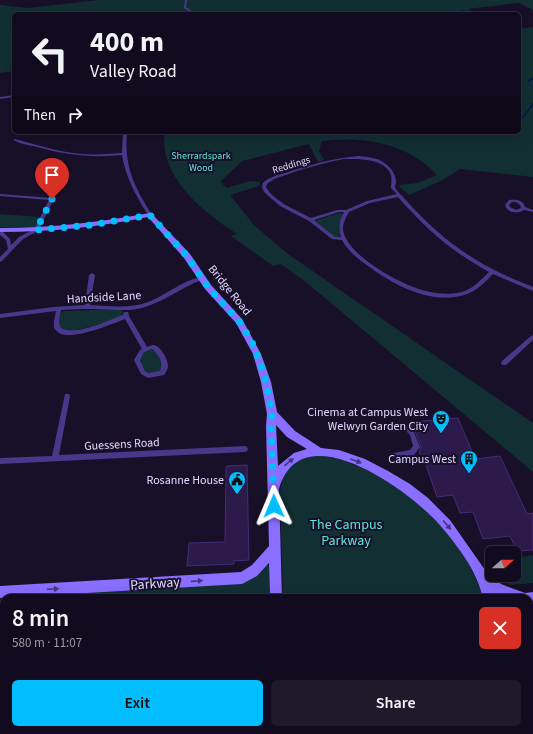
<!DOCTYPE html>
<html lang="en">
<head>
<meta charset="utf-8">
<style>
	:root { --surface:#120b1f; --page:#1f192c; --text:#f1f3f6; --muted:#9c9ba4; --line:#312b3d; --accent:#03beff }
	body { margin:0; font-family:"Source Sans 3",sans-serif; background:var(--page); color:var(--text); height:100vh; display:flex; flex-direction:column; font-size:15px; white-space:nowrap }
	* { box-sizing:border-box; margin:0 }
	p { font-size:13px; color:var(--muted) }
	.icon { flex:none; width:22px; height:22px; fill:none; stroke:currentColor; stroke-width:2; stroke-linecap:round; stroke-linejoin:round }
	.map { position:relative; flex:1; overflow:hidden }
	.side { position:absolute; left:0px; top:594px; width:533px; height:140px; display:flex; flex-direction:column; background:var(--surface); border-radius:12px 12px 0 0; box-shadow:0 4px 16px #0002,0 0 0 1px var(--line) }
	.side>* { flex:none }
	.guide { position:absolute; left:12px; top:12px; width:509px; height:122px; border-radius:6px; box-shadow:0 4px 16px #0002,0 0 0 1px var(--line); background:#120b1f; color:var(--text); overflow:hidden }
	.needle { width:26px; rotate:69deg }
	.controls { position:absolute; left:485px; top:546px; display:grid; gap:8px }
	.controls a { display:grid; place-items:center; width:36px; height:36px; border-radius:6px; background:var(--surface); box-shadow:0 4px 16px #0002,0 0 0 1px var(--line); font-size:20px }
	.pin { position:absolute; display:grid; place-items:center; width:34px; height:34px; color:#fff; margin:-41px -17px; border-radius:50% 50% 50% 0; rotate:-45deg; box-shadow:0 0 4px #0007 }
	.pin .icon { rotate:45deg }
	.me { position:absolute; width:44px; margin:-22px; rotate:359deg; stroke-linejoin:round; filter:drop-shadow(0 0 3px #0008) }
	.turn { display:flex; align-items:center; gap:14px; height:84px; padding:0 12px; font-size:18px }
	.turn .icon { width:52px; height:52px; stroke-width:2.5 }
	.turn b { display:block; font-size:28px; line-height:34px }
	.then { display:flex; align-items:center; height:38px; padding:0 12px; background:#0003; gap:8px; font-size:15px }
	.round { display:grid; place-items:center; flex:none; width:42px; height:42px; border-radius:6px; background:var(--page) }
	.head { display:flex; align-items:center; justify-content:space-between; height:68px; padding:0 12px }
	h1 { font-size:24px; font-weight:600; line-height:30px }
	.cta { display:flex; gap:8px; margin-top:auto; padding:8px 12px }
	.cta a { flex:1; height:46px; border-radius:6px; background:var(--accent); color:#111; font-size:16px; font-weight:600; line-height:46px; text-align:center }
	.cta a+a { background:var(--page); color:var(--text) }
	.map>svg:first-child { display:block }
	.green { fill:#122f34 }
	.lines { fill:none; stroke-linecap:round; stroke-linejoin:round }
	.stream-far1 { stroke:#081549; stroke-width:1 }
	.stream { stroke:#081549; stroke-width:1.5 }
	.building { fill:#2c1a4b; stroke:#472b78 }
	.street { fill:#48388a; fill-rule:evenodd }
	.secondary { fill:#896eff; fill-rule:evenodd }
	.oneway { fill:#45357f }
	.route { stroke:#03beff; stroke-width:7; stroke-dasharray:0 12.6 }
	.labels { text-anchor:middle; stroke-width:4; stroke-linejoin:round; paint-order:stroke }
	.far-park-label { font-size:10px; fill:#5de6d9; stroke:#180f29 }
	.far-street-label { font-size:10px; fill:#e2d7ff; stroke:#180f29 }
	.street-label { font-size:12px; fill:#e2d7ff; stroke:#180f29 }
	.poi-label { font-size:12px; fill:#e2d7ff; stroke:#180f29; text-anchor:end }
	.near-park-label { font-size:14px; fill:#5de6d9; stroke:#180f29 }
	.near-street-label { font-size:14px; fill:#e2d7ff; stroke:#180f29 }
</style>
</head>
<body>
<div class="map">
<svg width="533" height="734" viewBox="0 0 533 734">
	<rect width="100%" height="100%" fill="#180f29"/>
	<path class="green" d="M99,0H533V10L519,3L468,9L477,14H14V71L0,73V5L28,8Z
		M533,27V177L460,169L443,180L409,195L398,185L418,183L437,175C407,143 364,136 322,141L319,151L324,160L318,162L309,144L242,161L220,182L227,188L250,181L260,182L259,186L230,195L254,225L288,254L533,423V472L307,283L281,264L273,266L231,236L237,234C204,212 158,177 165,132H519V29Z
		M340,213L343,214L339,229L340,236L338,237H334L317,222V220Z
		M0,214L40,217L36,227H0Z
		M120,309L123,312L122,316L98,325L72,331L68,332L59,328L58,324L61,313L64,311Z
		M150,349C157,350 161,358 163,364L161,371L153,374L145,371L140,359L143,352Z
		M323,455C368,465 407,489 438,522C444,528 451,534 455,540C467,558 476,578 484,598H283L280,492C284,463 296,458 323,455Z
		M533,555V583L509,585L496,576V575H514V558Z
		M267,565H269V598H4V667H0C0,648 0,629 2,610C3,605 1,602 3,597L236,583C249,581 260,576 267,565Z
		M286,730H488L486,734H287Z"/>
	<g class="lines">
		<path class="stream-far1" d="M457,14V12L465,10
			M530,80L533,78"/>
		<path class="stream" d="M528,81L532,79
			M519,122L533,104"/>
	</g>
	<path class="building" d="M458,418L475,459L500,456L527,514L533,513V550L517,551L510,536L483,539L473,512L460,513L453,495L437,497L423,456L419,453L421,446L411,422Z
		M247,465L249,560L234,561V564L187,566L189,543L225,542L226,466Z"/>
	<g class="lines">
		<path class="street" d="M185,0H187L186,7L196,14H193L184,8Z
			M14,95V97L0,99V97Z
			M123,132H127C124,167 134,186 152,215V216H148V215C136,196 126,178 122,155C93,158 65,155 37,147C29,145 20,144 13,140L15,139C37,145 59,152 82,154C95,155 109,154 122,153Z
			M359,156C368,157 380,158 387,165C392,169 395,174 396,181C396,183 395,185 395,187C396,191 402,195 404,198C443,242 478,266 533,287V291L493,274C485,282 478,290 467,294C433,306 395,286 368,266C358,259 348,251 342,240L332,239L309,221L280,206L264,192L262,187C263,184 262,183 264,182C270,177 278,175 285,173C309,165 333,158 359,156ZM344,159C358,159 385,158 391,175C392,179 391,184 391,188L397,194L367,201L346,210H337L311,218C298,211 273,201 266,187L267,184L274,179L300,170L329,162ZM398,197C427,230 451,251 489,272C482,279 473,289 462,292C450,295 438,294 426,291C403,286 345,255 343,229C343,223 346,217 349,212L370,203ZM339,212H344C339,221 338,228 341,237H335L314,220Z
			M0,194L52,198L54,199L38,231L23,239L2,261L0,262V257L8,249L6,240L0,235V231H2L10,239L11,245L19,237L34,229L49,200L0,196Z
			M509,200C516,199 523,200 525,207L533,210V212L524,210C518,214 507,213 505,205ZM512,202H516L520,205L521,208L516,210L510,207L509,205Z
			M92,273L95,275L90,305C109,306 130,309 148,302C163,297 189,276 204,277L205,278L204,279C182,287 164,302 142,308C126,312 109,309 92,309C82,309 72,309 61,310L59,321L60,327C72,338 109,320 123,315L124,312H128L129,316L147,347C147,347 152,345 153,345C160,345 168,359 168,366C168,369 166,372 164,375L148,378L141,374L134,360L140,350L142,349L125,319C109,325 77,339 61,334C58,333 56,330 54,328V321L56,311L0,318V314L53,307L85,305L89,275ZM152,349C159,355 164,363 160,371L149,373L145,371L140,360L144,352Z
			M533,335V340L506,365H502L501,363L502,361L531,336Z
			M65,394H69L70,396L59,455L245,446L247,447L248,449L247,451L245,452L0,464V458L52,456Z
			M402,425L411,427L413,430L420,447L414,455L396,458L394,457L393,455L394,453L410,450L413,446L410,435L406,431L389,432L387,431L386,429L387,427Z"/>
		<path class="secondary" d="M150,213L152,214L190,254L211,285L242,319L261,354L271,382L277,412L295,431L321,448L339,450L365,459L388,471L410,484L428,498L450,520L485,570L501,584L525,593L533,592V604H529V598H506L493,593L495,598H483C481,591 479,584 476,578C470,562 449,535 438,523C408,490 301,412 279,489L282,598H270L269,563L257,576L242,584L0,598V586L241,572L252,565L269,546L266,426L267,414L261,382L253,354L236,323L205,289L184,258L148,217C99,227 50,232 0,232V228C51,228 100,222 150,213ZM276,425L287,437L307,449L294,453L278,466Z
			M0,665H4V679H0Z
			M272,730H286V734H272Z
			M487,730H501L500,734H486Z"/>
	</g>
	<defs><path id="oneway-solid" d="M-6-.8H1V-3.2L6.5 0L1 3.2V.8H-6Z"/></defs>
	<g class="oneway">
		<use href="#oneway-solid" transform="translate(356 461) rotate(20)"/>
		<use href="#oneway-solid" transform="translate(289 462) rotate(-39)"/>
		<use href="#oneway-solid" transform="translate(447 525) rotate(50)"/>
		<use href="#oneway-solid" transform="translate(197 581) rotate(-4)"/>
		<use href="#oneway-solid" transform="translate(53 589) rotate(-3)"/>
	</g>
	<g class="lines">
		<path class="route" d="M52,199L36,230L91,225L150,215L187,256L208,287L239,321L252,342L262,368L266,382L272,414L271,426L274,506"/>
	</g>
	<defs>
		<symbol id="theatre-pin" viewBox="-11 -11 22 30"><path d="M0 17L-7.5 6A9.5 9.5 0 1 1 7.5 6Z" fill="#03beff" stroke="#180f29"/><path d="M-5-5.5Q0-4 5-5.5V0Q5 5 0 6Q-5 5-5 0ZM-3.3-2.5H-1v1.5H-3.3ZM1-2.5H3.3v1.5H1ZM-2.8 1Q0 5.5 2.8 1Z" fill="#111"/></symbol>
		<symbol id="building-pin" viewBox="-11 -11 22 30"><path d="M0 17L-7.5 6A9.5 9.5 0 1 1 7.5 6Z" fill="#03beff" stroke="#180f29"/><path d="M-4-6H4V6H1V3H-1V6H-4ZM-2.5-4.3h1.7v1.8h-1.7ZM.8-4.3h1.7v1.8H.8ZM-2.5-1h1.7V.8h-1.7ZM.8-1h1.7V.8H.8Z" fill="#111"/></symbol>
		<symbol id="civic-pin" viewBox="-11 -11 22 30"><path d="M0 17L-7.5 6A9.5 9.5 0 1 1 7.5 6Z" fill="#03beff" stroke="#180f29"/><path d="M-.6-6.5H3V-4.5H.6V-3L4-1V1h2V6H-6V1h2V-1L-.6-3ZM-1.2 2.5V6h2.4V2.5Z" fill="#111"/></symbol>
	</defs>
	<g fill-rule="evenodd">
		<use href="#theatre-pin" x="431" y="409" width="20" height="27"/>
		<use href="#building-pin" x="459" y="449" width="20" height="27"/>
		<use href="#civic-pin" x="227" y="470" width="20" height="27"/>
	</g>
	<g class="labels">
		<g class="far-park-label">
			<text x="201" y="159">Sherrardspark<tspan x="201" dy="12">Wood</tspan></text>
		</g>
		<g class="far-street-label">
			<text transform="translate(291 164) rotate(-17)" y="4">Reddings</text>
		</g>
		<g class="street-label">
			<text transform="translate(230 290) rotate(51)" y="4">Bridge Road</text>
			<text transform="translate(104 297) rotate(-3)" y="4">Handside Lane</text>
			<text transform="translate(122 444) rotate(-3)" y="4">Guessens Road</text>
		</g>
		<g class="poi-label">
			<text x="428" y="416">Cinema at Campus West<tspan x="428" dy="14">Welwyn Garden City</tspan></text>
			<text x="456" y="463">Campus West</text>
			<text x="224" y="484">Rosanne House</text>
		</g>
		<g class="near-park-label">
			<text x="346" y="529">The Campus<tspan x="346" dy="16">Parkway</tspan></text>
		</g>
		<g class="near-street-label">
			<text transform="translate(155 583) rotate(-4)" y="5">Parkway</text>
		</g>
	</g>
</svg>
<div class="controls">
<a><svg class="needle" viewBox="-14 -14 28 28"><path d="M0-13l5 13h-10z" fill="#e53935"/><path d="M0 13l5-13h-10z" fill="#9c9ba4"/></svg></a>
</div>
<div class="pin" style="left:52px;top:199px;background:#d93025"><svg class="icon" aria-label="arrive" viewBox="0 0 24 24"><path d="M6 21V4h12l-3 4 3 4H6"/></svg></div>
<svg class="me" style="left:274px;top:506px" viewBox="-20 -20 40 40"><path d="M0-17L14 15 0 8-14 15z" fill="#03beff" stroke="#fff" stroke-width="4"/></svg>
<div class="guide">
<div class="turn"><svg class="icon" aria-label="left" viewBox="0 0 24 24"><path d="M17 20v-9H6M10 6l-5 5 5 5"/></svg><div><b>400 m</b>Valley Road</div></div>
<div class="then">Then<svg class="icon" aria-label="right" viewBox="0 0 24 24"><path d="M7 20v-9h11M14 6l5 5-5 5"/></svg></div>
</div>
<section class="side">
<div class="head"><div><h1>8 min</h1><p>580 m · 11:07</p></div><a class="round" style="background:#d93025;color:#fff"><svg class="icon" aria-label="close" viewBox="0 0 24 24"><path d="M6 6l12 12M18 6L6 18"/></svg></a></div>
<div class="cta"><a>Exit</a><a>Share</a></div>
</section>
</div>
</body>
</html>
